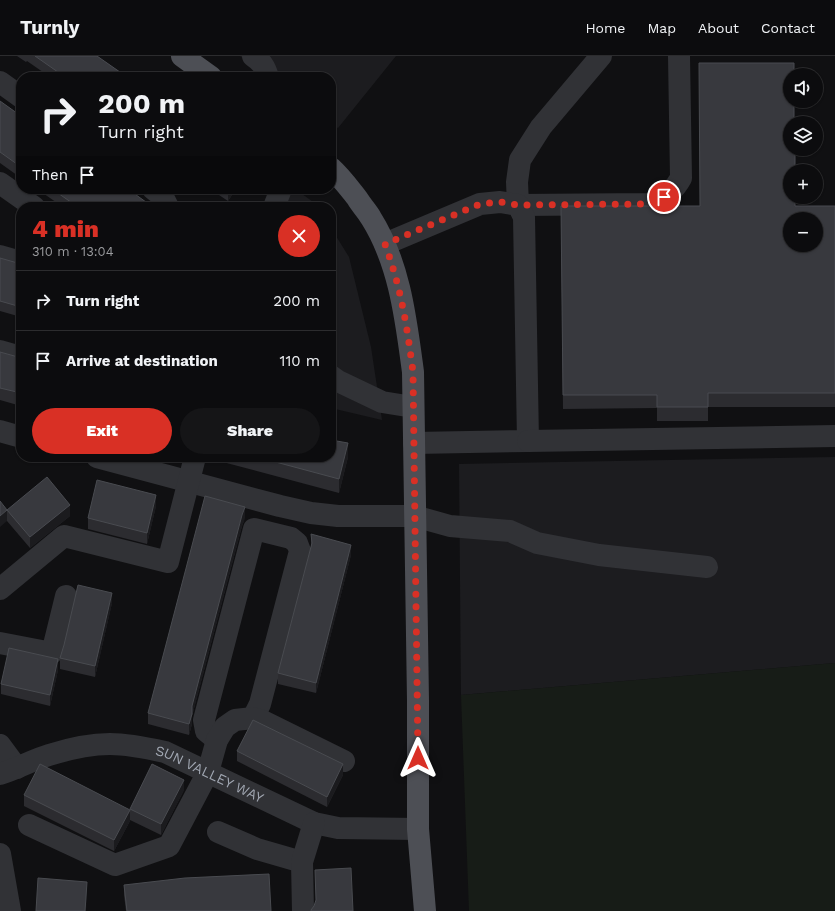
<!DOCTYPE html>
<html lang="en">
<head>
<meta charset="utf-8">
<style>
	:root { --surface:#0c0c0e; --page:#151517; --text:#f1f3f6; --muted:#9a9b9e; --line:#2c2c2e; --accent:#d93025 }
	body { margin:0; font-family:"Work Sans",sans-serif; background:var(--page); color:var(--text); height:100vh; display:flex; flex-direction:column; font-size:15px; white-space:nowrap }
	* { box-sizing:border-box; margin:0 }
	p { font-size:13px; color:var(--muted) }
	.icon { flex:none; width:22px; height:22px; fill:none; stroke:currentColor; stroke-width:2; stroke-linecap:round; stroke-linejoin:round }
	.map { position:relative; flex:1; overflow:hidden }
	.drawer { position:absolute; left:16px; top:146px; width:320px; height:260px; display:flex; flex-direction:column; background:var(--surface); border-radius:16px; box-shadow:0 1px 3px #0004,0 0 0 1px var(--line) }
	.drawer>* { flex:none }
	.banner { position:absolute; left:16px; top:16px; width:320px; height:122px; border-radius:16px; box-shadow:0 1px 3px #0004,0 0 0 1px var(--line); background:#0c0c0e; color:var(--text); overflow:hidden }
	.controls { position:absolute; left:783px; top:12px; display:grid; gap:8px }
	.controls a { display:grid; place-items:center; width:40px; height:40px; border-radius:50%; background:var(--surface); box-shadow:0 1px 3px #0004,0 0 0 1px var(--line); font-size:20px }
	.pin { position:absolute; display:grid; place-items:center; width:34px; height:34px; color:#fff; margin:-17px; border:2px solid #fff; border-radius:50%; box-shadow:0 1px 4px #0007 }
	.me { position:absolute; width:44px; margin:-22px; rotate:0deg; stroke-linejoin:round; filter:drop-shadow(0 0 3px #0008) }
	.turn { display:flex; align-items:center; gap:14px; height:84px; padding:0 16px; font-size:18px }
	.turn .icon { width:52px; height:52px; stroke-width:2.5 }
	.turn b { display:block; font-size:28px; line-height:34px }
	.then { display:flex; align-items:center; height:38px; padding:0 16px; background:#0003; gap:8px; font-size:15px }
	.round { display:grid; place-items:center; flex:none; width:42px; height:42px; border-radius:21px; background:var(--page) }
	.summary { display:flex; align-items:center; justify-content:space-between; height:68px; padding:0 16px }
	h1 { font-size:24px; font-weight:800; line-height:30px; color:var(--accent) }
	.action { display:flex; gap:8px; margin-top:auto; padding:8px 16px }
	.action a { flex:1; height:46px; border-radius:24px; background:var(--accent); color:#fff; font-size:16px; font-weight:800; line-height:46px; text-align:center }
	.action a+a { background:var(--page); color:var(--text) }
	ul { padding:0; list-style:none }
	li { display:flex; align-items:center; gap:12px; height:60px; padding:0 16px; border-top:1px solid var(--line) }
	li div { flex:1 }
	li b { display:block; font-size:15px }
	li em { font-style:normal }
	header { display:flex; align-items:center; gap:24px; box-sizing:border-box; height:56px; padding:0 20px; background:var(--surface); border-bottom:1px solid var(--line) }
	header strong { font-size:19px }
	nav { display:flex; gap:22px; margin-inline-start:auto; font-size:14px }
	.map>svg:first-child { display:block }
	.built { fill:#1c1c1f }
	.green { fill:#171c17 }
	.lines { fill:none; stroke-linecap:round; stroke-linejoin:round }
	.minor { stroke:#313236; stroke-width:22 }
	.major { stroke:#4d4f55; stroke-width:22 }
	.wall { fill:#2c2c30 }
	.shaded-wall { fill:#1b1b1e }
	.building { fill:#38393e; stroke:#494b50; fill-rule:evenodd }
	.route { stroke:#d93025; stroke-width:7; stroke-dasharray:0 12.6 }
	.labels { text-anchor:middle; stroke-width:4; stroke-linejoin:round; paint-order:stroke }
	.street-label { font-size:14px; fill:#a1a7b2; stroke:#0b0b0c }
</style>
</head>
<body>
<header>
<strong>Turnly</strong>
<nav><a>Home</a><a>Map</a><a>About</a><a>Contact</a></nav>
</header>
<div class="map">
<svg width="835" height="855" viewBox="0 0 835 855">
	<rect width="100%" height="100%" fill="#101012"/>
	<path class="built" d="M240,0H396L338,72L331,67V21H268Z
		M273,133H295L316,148L318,151H266Z
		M331,172L349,201L371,291L382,364L331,352Z
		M835,401V607L461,639L459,408Z"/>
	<path class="green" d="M835,607V855H469L461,639Z"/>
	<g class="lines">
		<g class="minor">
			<path d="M253,0C262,6 265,11 268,21"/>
			<path d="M601,0L541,71L520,104L517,126L518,149L652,148C665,141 674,135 681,122L679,0"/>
			<path d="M0,26L21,41"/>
			<path d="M0,127L34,151"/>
			<path d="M153,133L163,141L168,151"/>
			<path d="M274,151L281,133"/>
			<path d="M385,188L480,148L500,146L518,149L524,161L528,385L414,387"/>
			<path d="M0,200L21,206"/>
			<path d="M0,295L21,301"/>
			<path d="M331,320L338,325L382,346L413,351"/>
			<path d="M0,375L21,381"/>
			<path d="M528,385L835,380"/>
			<path d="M97,401L280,450L311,457L338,460H414L450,470L510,475L537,487L599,499L707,511"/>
			<path d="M0,533L64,480L168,506L195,401"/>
			<path d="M0,587L52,597L66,540"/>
			<path d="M217,684L206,675L204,664L254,473L291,482L297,487L300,495L260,648L253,662"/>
			<path d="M0,689L17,712"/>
			<path id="s1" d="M0,718C17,713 32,704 49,699C68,693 89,688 110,688C128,688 147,692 165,696L314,767L338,772L418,773"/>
			<path d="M29,769L115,809L169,790L208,716L217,684L225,671L235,664L253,662L263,665L344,705"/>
			<path d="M218,776L257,793L302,806"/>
			<path d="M0,798L10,855"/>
			<path d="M303,855L302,806L314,767"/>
		</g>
		<path class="major" d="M182,0L211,21
			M331,112C341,121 349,132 357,142C361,149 367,155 371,162C400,208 406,264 413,316L418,645V773L425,855"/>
	</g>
	<path class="wall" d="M17,0H97L127,21H50L27,5L26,6Z
		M0,45L21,60V122L0,107Z
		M37,133H128L150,151H63Z
		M210,133H236L228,145Z
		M561,150H835V351H708V365H657V352L563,353Z
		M0,202L21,208V261L0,255Z
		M0,296L18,301L21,300V350L0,344Z
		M219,401H348L339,437L219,405Z
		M156,450L147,488L88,473V462Z
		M7,454L70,460L30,492L7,465Z
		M245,462L242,470L192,660V668L189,679L148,668V657Z
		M311,478L351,499L316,637L278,628V617L311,491Z
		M112,547L95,621L60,613V602Z
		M58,614L50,650L1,638V628Z
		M237,695L343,719L327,751L237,705Z
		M184,734L161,779L130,764V753Z
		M24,739L130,765L114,795L24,750Z
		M124,829L271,855H126L124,839Z"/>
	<path class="shaded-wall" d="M229,133H236L228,145V135Z
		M348,387V401L339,437V423Z
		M156,439V450L147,488V477Z
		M70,449V460L30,492V481Z
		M245,451V462L242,470L192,660V668L189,679V668L192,650L242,459Z
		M7,454V465L0,471V460Z
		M351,489V499L316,637V627Z
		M112,537V547L95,621V610Z
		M58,603V614L50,650V639Z
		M343,708V719L327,751V741Z
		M184,724V734L161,779V768Z
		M130,754V765L114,795V784Z
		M87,826V836L86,855H85Z"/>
	<path class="building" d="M35,0H97L127,21H65Z
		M699,7H794V19H790V45H794V67H790V93H795V115H790V141H795V150H835V337H708V351H657V339H563L561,150H700ZM790,163H816V189H790Z
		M0,45L21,60V111L0,96Z
		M52,133H128L150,149L149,151H78Z
		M0,202L21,208V251L0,245Z
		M0,296L18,301L21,300V337L0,332Z
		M331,384L348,387L339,423L257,401H331Z
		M47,421L70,449L30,481L7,454Z
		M97,424L156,439L147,477L88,462Z
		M205,440L245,451L242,459L192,650V658L189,668L148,657Z
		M0,445L7,454L0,460Z
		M311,478L351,489L316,627L278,617L312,487Z
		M78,529L112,537L95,610L60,602L64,589Z
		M9,592L58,603L50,639L1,628Z
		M253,664L343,708L327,741L237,695Z
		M40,708L130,754L114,784L24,739Z
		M152,708L184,724L161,768L130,753Z
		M351,812L353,855H311V854L314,850L316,844L315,814Z
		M269,818L271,855H127L124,829L185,822Z
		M38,822L87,826L85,855H36Z"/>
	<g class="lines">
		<path class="route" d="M418,702L413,316C407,270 401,232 385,188L480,148L500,146L518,149L652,148L664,141"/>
	</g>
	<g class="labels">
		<g class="street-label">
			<text dy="5" stroke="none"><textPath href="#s1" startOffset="220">SUN VALLEY WAY</textPath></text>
		</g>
	</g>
</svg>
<div class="controls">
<a><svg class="icon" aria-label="sound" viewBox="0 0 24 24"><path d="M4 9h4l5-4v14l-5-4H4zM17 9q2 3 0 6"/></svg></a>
<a><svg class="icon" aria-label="layers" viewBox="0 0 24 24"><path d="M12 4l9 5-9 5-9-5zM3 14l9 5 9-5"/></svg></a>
<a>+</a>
<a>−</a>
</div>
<div class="pin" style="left:664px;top:141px;background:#d93025"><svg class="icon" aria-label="arrive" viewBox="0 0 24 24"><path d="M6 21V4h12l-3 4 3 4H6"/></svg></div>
<svg class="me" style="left:418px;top:702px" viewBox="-20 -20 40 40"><path d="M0-17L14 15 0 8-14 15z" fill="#d93025" stroke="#fff" stroke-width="4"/></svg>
<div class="banner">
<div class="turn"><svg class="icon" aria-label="right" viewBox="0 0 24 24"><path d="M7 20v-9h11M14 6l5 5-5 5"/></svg><div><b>200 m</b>Turn right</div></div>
<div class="then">Then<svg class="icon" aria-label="arrive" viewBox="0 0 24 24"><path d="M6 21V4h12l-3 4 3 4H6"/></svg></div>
</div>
<section class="drawer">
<div class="summary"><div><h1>4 min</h1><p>310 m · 13:04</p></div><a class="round" style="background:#d93025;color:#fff"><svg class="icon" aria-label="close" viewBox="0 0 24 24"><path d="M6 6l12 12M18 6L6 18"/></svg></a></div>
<ul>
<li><svg class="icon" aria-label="right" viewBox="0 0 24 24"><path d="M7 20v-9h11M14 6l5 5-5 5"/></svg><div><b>Turn right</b></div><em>200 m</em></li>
<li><svg class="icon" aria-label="arrive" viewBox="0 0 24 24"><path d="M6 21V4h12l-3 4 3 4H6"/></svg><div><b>Arrive at destination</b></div><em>110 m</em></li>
</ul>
<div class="action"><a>Exit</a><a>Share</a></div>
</section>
</div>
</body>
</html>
